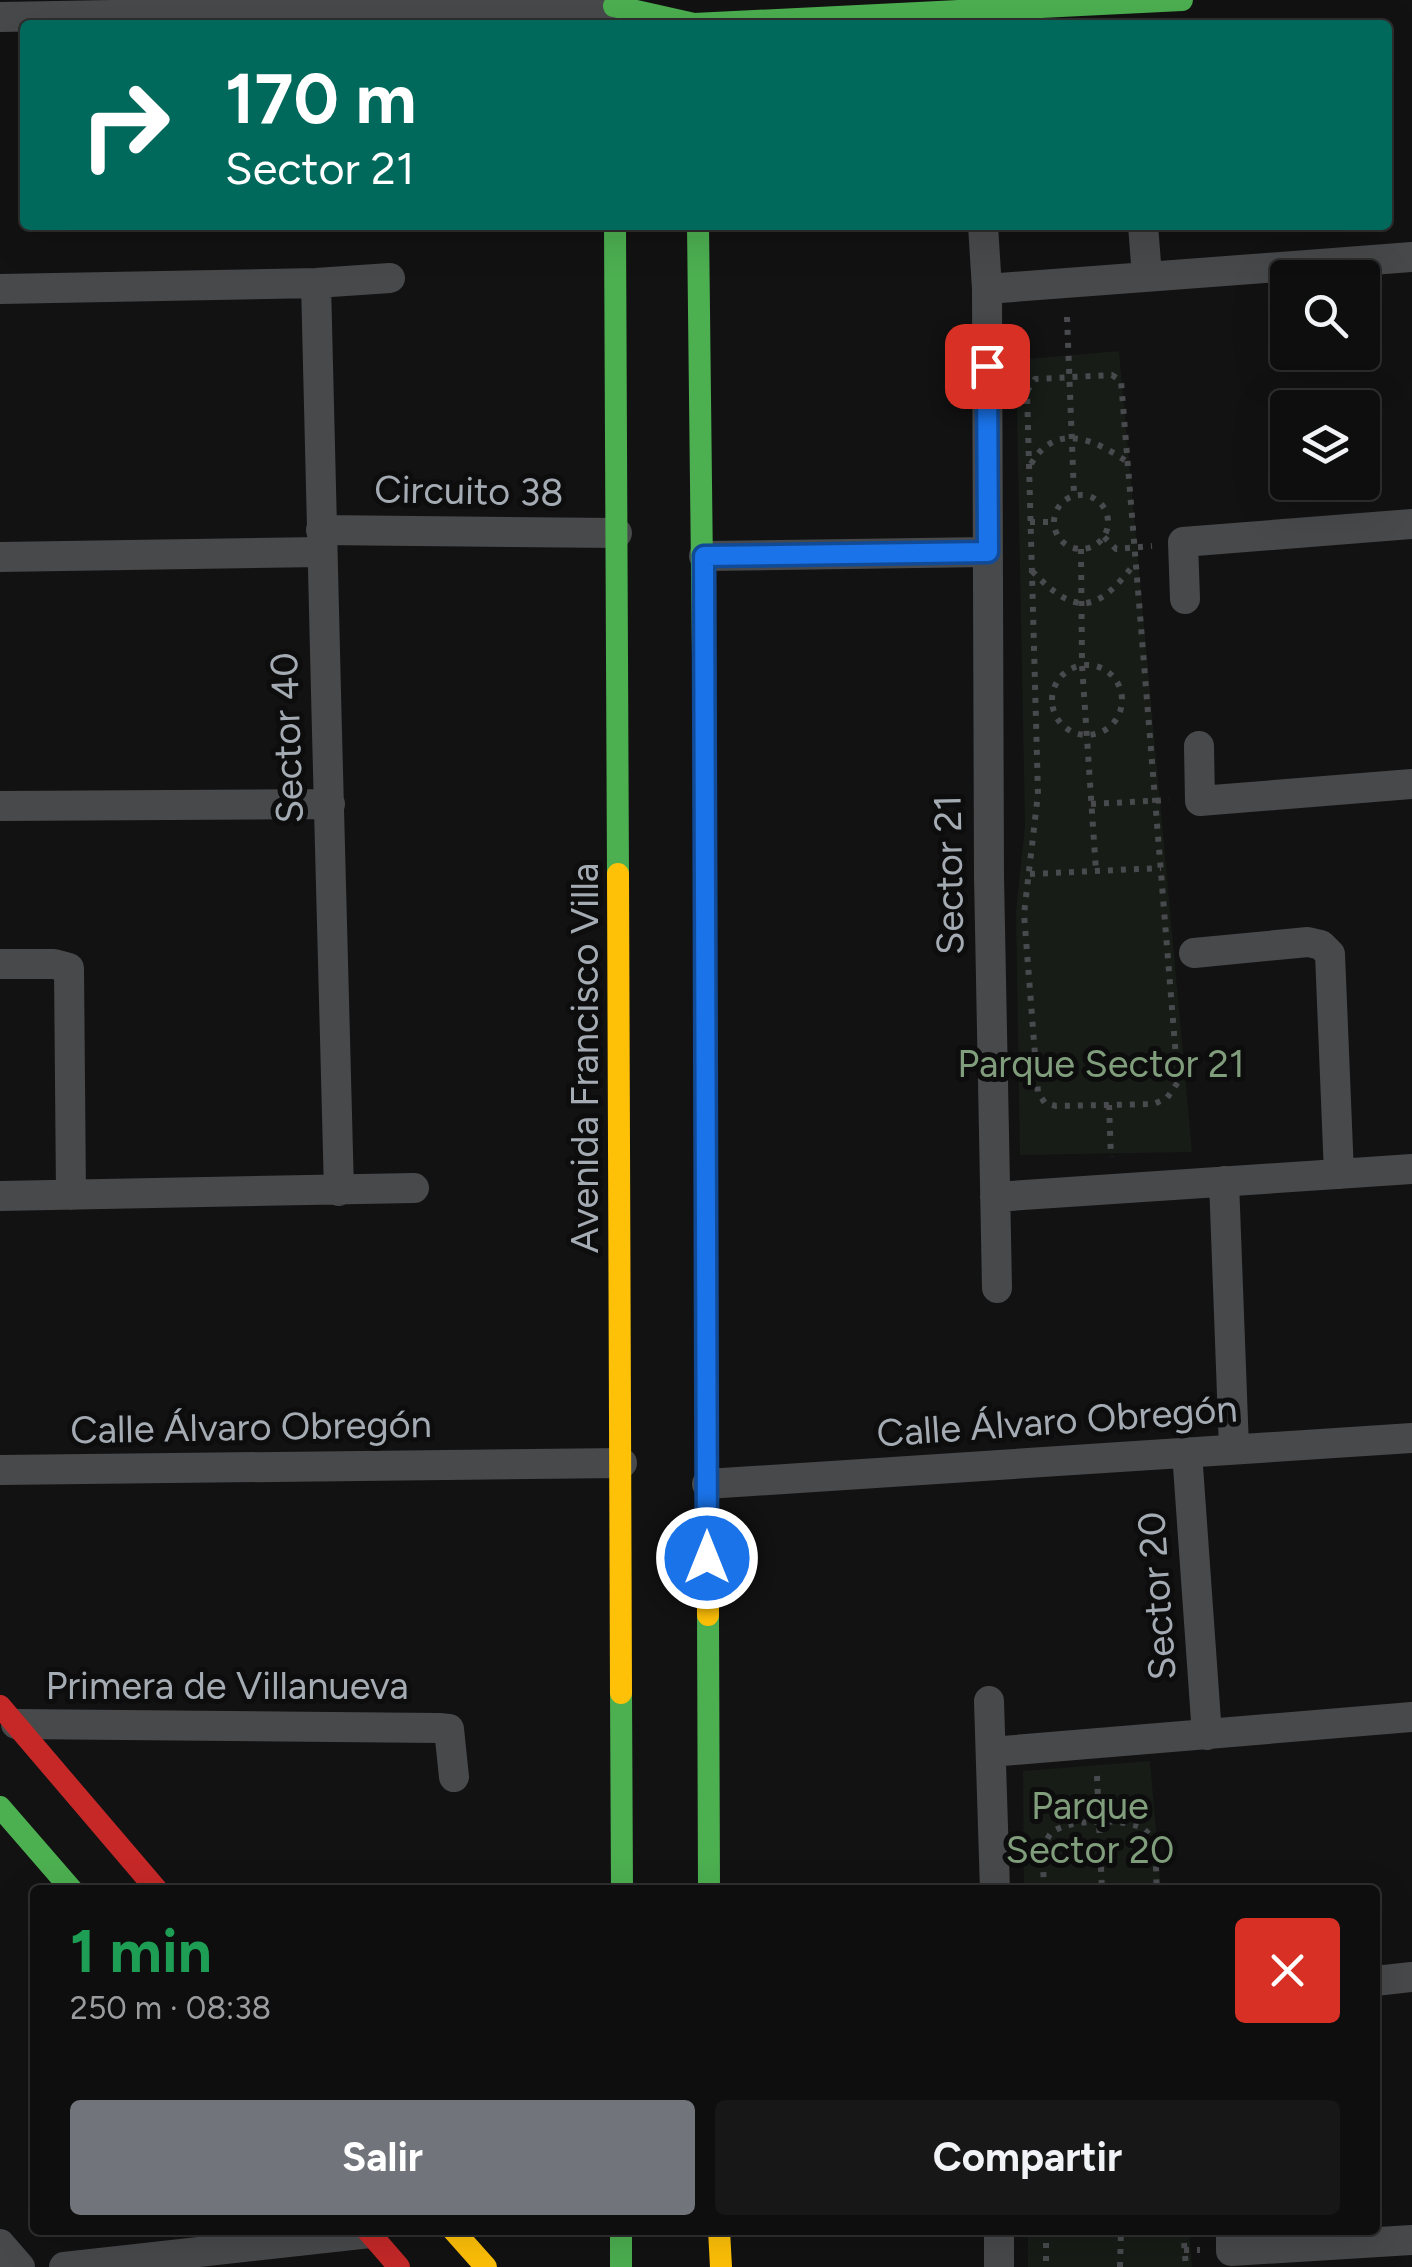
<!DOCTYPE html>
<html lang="es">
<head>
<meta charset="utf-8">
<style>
	:root { --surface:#0e0e0e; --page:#171717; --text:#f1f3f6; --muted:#9b9c9e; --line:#2e2e2e; --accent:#71757b }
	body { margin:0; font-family:Figtree,sans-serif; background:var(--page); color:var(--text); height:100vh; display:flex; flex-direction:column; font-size:38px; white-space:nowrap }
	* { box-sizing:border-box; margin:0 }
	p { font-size:32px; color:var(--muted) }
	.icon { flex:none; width:55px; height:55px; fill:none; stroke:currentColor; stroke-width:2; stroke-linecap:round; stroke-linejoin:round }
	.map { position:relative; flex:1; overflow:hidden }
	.sheet { position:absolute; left:30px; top:1885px; width:1350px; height:350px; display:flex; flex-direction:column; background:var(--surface); border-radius:10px; box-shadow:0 10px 40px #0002,0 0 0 2px var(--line) }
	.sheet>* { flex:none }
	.banner { position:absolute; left:20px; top:20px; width:1372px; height:210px; border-radius:10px; box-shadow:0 10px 40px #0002,0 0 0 2px var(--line); background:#00695c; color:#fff; overflow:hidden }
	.tools { position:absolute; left:1270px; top:260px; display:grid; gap:20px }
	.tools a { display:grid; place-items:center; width:110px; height:110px; border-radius:10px; background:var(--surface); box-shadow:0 10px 40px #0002,0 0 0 2px var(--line); font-size:50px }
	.pin { position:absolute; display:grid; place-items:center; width:85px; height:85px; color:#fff; margin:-42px; border-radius:20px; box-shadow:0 5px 15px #0006 }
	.me { position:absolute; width:110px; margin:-55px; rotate:0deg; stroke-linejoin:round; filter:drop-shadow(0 0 8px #0008) }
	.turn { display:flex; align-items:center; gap:35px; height:210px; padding:0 40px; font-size:45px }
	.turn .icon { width:130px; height:130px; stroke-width:2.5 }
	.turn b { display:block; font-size:70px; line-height:85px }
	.round { display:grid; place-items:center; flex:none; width:105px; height:105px; border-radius:10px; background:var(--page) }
	.summary { display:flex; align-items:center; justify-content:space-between; height:170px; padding:0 40px }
	h1 { font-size:60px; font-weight:700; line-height:75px; color:#1e9e55 }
	.cta { display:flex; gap:20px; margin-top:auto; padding:20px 40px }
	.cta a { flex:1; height:115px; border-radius:10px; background:var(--accent); color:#fff; font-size:40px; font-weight:700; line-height:115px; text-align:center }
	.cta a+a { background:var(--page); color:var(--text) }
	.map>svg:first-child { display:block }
	.green { fill:#171c17 }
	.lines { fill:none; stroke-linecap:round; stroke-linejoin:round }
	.path { stroke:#484a4d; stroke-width:6; stroke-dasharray:5 8; stroke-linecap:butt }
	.street { stroke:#47494b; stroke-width:30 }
	.fast { stroke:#4caf50; stroke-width:22 }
	.slow { stroke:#ffc107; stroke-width:22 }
	.jam { stroke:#c62828; stroke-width:22 }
	.route-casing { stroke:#114b97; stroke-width:25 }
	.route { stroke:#1a73e8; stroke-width:18 }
	.labels { text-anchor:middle; stroke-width:10; stroke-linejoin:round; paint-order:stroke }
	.street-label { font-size:38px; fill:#a4abb3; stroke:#0d0d0e }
	.park-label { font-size:38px; fill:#809d7c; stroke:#0d0d0e }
</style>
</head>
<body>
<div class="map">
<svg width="1412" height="2267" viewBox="0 0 1412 2267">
	<rect width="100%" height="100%" fill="#121213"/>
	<path class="green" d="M1119,351L1192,1152L1020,1155L1016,911L1025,826L1016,360Z
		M1150,1761L1161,1890H1024L1023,1771Z
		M1028,2230H1189L1192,2267H1028Z"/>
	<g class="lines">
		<path class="path" d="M1067,317L1074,495
			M1112,375L1121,381L1178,1082L1167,1098L1154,1104L1056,1106L1045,1103L1038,1093L1024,914L1038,794L1027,391L1035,379Z
			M1031,464C1055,422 1094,439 1126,461
			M1054 522a27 27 0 1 1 54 0a27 27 0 1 1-54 0Z
			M1030,522H1053
			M1104,537L1116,549L1152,546
			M1081,549L1082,665L1096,871
			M1032,571C1076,617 1097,613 1135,563
			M1052 700a35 35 0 1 1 70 0a35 35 0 1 1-70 0Z
			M1091,804L1169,800
			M1030,874L1161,868
			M1109,1105L1111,1157
			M1097,1776L1102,1890
			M1044,1890C1044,1873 1040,1851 1049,1836C1057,1819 1130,1817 1145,1830C1159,1841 1155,1873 1157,1890
			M1046,2230V2267
			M1183,2230L1186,2267
			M1184,2250H1200
			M1120,2267L1121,2230"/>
		<path class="street" d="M0,17L614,6
			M983,225L987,289L989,876L997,1288
			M1143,225L1147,276
			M316,283C322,586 332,888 339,1191
			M0,289L316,283L390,278
			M987,289L1412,257
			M321,530L617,533
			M704,556L988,552
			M0,557L320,552
			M1185,599L1183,542L1412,524
			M1199,746L1200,801L1412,784
			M0,806L330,804
			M1194,953L1308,942L1321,945L1330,954L1339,1174
			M0,964H54L69,968L71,1195
			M1224,1181L1234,1448
			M0,1196L414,1188
			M995,1197L1412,1169
			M1187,1452L1207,1735
			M0,1470L622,1463
			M707,1484L1412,1438
			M989,1701L995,1890
			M16,1724L439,1728L449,1729L454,1777
			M991,1752L1412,1717
			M1375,1981L1412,1977
			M999,2230V2267
			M1231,2230V2251L1412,2240
			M0,2244L20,2267
			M64,2267L370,2233"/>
		<path class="fast" d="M614,6L694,24L1182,0
			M615,225L618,874
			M698,225L705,826
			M708,1615L709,1890
			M621,1693L622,1890
			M0,1807L72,1890
			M621,2230V2267"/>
		<path class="slow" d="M618,874L621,1693
			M706,1173L708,1615
			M453,2230L486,2267
			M719,2230L721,2267"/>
		<path class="jam" d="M705,826L706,1173
			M0,1706L157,1890
			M367,2230L399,2267"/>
	</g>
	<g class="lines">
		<defs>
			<path id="route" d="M707,1558L704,556L988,552L987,366"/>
		</defs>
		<use href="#route" class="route-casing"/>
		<use href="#route" class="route"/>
	</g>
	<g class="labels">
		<g class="street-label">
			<text transform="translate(469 491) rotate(1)" y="13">Circuito 38</text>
			<text transform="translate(287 738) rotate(-92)" y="13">Sector 40</text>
			<text transform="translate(949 875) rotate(-91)" y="13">Sector 21</text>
			<text transform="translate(585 1058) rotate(-90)" y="13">Avenida Francisco Villa</text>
			<text transform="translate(1057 1421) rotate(-4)" y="13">Calle Álvaro Obregón</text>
			<text transform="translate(251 1427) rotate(-1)" y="13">Calle Álvaro Obregón</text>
			<text transform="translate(1157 1596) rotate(-94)" y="13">Sector 20</text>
			<text x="227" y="1699">Primera de Villanueva</text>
		</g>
		<g class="park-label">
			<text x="1101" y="1077">Parque Sector 21</text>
			<text x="1090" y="1819">Parque<tspan x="1090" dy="44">Sector 20</tspan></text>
		</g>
	</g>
</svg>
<div class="tools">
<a><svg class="icon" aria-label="search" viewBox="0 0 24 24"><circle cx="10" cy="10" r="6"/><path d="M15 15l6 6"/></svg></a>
<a><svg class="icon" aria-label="layers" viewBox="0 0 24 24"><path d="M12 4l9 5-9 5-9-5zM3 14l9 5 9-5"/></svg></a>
</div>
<div class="pin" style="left:987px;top:366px;background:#d93025"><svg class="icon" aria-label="arrive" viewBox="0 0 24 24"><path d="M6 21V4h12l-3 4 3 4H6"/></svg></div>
<svg class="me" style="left:707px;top:1558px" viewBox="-20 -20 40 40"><circle r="17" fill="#1a73e8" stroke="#fff" stroke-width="3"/><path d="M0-11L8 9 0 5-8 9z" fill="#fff"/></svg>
<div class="banner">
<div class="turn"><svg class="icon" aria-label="right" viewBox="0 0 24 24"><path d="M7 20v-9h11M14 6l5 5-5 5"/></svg><div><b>170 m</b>Sector 21</div></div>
</div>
<section class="sheet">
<div class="summary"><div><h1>1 min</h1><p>250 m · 08:38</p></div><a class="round" style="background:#d93025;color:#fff"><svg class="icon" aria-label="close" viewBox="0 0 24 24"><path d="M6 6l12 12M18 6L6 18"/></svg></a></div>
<div class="cta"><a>Salir</a><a>Compartir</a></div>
</section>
</div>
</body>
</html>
